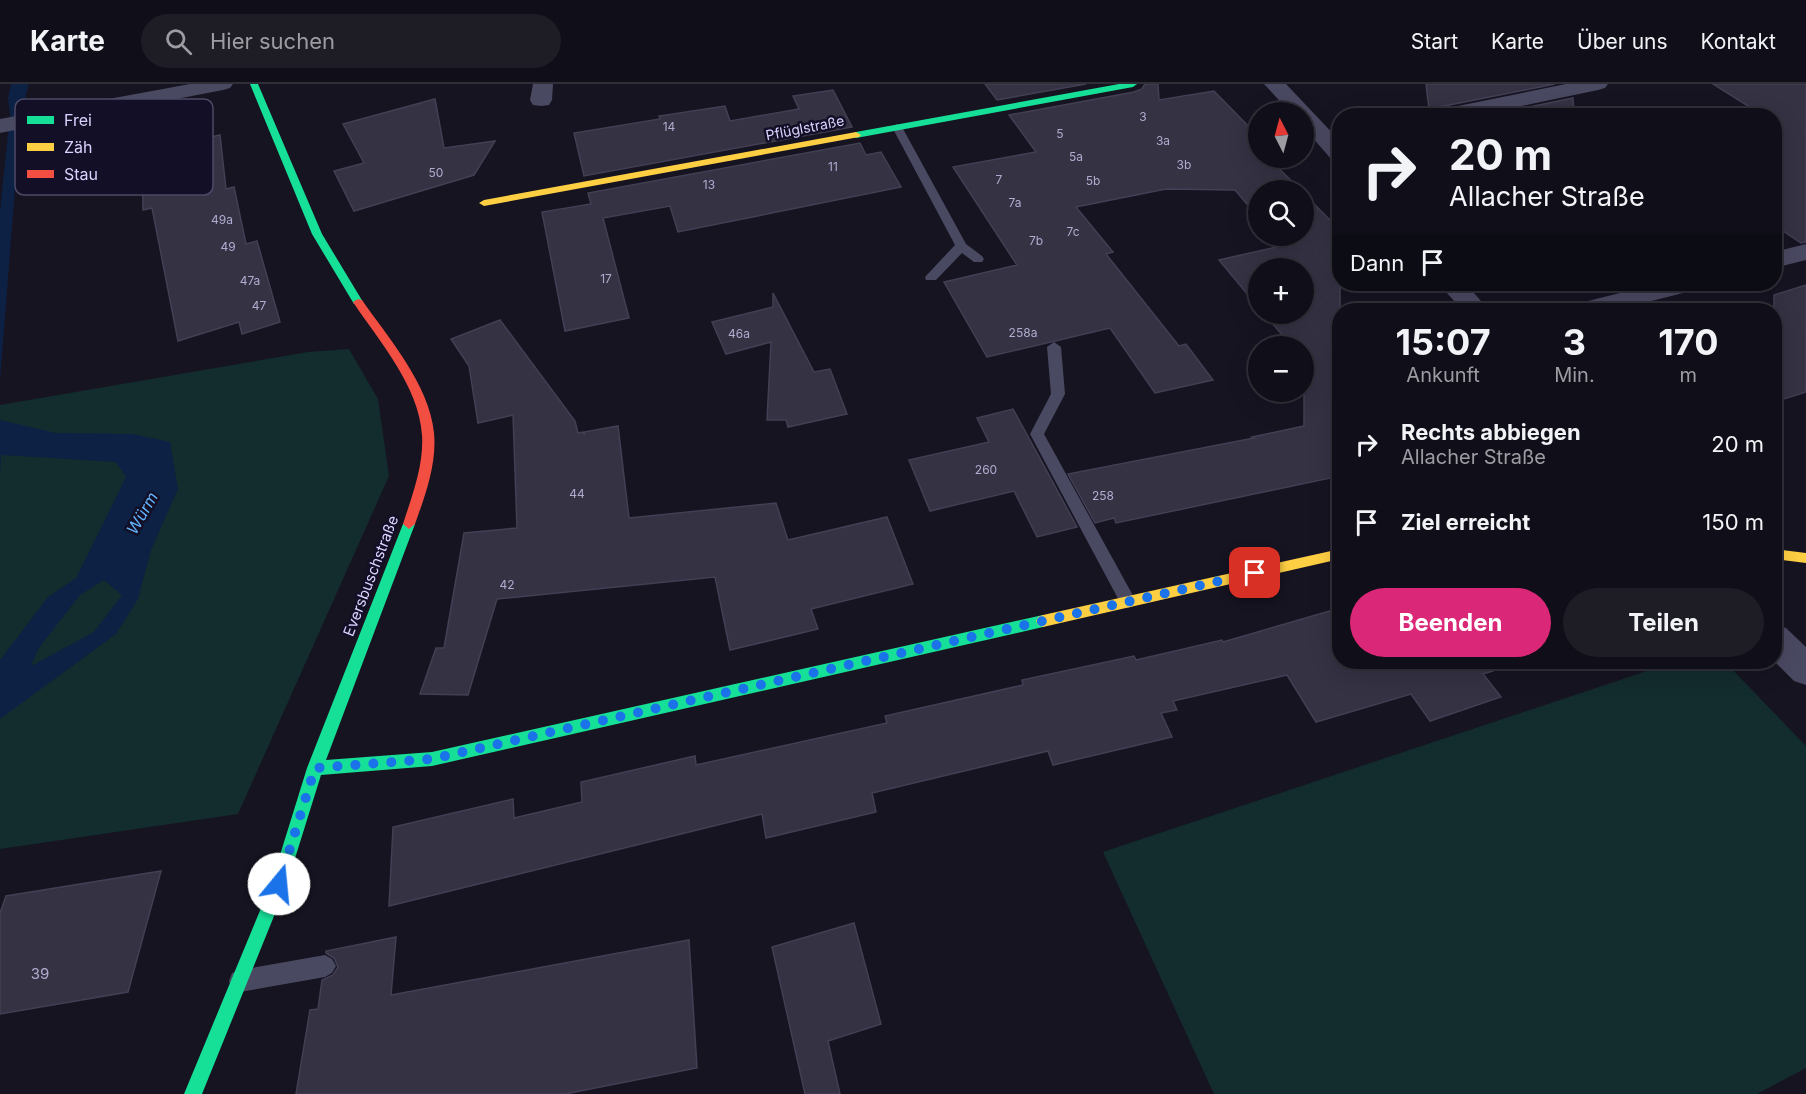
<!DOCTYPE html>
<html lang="de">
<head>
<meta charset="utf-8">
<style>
	:root { --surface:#100f19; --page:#1e1d26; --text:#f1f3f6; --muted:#9c9ca2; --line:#302f38; --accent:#db2777 }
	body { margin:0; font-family:Inter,sans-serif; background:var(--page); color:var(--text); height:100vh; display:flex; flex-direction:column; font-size:22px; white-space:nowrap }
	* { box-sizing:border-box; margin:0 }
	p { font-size:20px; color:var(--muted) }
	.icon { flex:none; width:33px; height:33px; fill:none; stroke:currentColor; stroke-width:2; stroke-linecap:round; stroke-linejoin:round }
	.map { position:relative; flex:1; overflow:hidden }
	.details { position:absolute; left:1332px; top:219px; width:450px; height:366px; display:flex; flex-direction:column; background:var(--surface); border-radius:24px; box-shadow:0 6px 24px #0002,0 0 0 2px var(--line) }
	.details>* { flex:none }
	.top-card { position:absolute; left:1332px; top:24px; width:450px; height:183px; border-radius:24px; box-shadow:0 6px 24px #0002,0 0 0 2px var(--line); background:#100f19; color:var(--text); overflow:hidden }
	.needle { width:39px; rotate:354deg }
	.tools { position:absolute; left:1248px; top:18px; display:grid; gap:12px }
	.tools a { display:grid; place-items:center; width:66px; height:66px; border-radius:50%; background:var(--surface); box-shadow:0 6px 24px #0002,0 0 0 2px var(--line); font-size:30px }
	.pin { position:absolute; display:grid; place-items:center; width:51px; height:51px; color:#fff; margin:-26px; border-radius:12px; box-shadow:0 3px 9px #0006 }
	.me { position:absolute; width:66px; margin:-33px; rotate:17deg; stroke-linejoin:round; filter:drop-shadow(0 0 4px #0008) }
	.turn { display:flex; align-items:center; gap:21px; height:126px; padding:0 18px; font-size:27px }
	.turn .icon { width:78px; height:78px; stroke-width:2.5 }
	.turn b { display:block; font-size:42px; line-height:51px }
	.then { display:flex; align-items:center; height:57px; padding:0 18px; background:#0003; gap:12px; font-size:22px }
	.eta { display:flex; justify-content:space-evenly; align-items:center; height:102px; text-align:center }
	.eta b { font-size:36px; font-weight:700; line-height:42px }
	.primary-button { display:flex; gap:12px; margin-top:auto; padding:12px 18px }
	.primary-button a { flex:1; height:69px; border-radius:36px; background:var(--accent); color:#fff; font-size:24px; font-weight:700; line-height:69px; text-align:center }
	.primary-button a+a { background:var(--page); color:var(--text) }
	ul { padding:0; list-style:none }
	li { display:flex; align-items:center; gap:18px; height:78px; padding:0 18px }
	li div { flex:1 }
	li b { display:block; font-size:22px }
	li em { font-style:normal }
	header { display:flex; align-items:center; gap:36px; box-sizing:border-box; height:84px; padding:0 30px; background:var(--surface); border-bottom:2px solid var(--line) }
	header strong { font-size:28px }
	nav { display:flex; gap:33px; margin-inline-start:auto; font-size:21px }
	.search { width:420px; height:54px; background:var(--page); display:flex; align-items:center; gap:15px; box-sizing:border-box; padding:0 21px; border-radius:33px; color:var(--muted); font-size:22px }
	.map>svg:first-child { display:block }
	.green { fill:#132c2d }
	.water { fill:#0d2144; fill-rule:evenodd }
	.building { fill:#343243; stroke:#433f54; stroke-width:1.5 }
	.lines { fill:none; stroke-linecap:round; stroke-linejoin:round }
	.lane { fill:#4a4962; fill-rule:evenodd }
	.street { fill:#4a4962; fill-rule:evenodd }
	.fast { fill:#16e098; fill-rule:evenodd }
	.slow { fill:#ffcf43; fill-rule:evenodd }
	.jam { fill:#f24e42; fill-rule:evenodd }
	.route { stroke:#1a73e8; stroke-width:10; stroke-dasharray:0 18 }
	.labels { text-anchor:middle; stroke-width:5; stroke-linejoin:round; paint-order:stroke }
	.number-label { font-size:12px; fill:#b0acd0 }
	.far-street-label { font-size:14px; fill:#d9d4ff; stroke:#130f26 }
	.street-label { font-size:15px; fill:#d9d4ff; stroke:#130f26 }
	.near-number-label { font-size:15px; fill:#b0acd0 }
	.water-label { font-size:16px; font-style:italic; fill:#62b6ff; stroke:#130f26 }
	.key { fill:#130f26; stroke:#4e4a67; stroke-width:1.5 }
	.key-label { font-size:16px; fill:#d9d4ff }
</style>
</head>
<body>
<header>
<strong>Karte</strong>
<div class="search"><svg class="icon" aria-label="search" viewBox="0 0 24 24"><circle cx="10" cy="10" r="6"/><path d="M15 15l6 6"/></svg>Hier suchen</div>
<nav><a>Start</a><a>Karte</a><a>Über uns</a><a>Kontakt</a></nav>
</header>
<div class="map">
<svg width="1806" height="1010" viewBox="0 0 1806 1010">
	<rect width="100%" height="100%" fill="#161421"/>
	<path class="green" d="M349,265L378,315L389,392L238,730L0,765V321L308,268Z
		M1674,578H1725L1806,662V984L1757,1010H1214L1103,768Z"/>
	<path class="water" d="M11,0H29L21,28L0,296V128L10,30L8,14Z
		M0,336L56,349L132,350L170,358L178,405L151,466L138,515L116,550L0,635V576L48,513L76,494L126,393L116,378L1,371L0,392ZM104,496L122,511L94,548L31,582L39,564L80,511Z"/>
	<path class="building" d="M985,0H1086L997,16Z
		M1145,0H1158L1159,16L1214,7L1258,52V74H1268L1301,106H1258V133L1235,106L1166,105L1076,123L1113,168L1106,170L1179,262L1186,260L1213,296L1155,309L1110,244L987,273L944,198L1017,181L953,83L1036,68L1009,31L1134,8L1142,5Z
		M1426,0H1555L1429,25Z
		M1713,0H1806V158L1801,159L1774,141V32H1764Z
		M833,6L852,43L584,92L574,49L660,35L659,32L725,22L730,37L799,25L793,12Z
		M1573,14L1574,32H1486Z
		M435,15L444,64L495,57L474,91L354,127L334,87L364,79L343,40Z
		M211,23V53L220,51L226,105L234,103L246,160L257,157L280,238L242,250L239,238L178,257L152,124L143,126L142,68L134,70L138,36Z
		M860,59L866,71L881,68L901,103L678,148L670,122L603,134L629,234L565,247L542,128L591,120L588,109Z
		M1304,110L1340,146V392L1116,439L1114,434L1095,439L1068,390L1254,354L1252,353L1304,342V262H1292L1264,230H1304V184H1258V223L1219,176L1285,161L1276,152H1304Z
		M1806,201V308L1774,318V211Z
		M773,209L814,288L830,285L847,330L788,343L786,336H767L771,258L726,270L712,238L773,223Z
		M500,236L575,337L578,349L583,348L585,351L584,348L618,342L629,434L776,419L788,456L887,433L913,500L811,525L818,545L730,566L715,493L497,515L468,611L420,610L436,564H444L464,449L517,444L513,331L478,339L469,282L451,255Z
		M1013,325L1042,378L1077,443L1037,453L1014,407L930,427L909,376L989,358L977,334Z
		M1340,524V578H1492L1493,587L1483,590L1501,613L1430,637L1411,610L1316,638L1287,591L1173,617L1177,626L1161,629L1172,653L1053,681L1048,667L872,709L876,728L766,754L762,730L389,822L393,743L513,715L514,734L582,718L581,698L695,672L696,681L887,639L885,632L1023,601L1022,596L1134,572L1136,576L1222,556L1223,558Z
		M161,787L128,908L0,930V829L6,812Z
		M854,839L881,940L828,957L840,1010H805L772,863Z
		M396,853L391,911L689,856L697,984L565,1010H296L310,926L318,925L322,896L333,891L338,883L334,874L326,869V867Z"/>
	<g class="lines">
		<path class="lane" d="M897,40L902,43L966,160L982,172L984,175L982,178H974L962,169L936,196H926L925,193L955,161L892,43Z
			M1054,258L1061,263L1065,310L1044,350L1136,517L1134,522L1128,524L1122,522L1030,350L1051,310L1047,263Z
			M325,871L332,875L336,882L332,889L325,893L240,908L232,905L229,897L232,889L240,886Z"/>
		<path class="street" d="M190,0H233L230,4L223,6L0,49V35Z
			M533,0H553L552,16L549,21L541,22L533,21L530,16Z
			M1264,0H1286L1340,57V78L1332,76L1304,44V28H1290Z
			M1566,0H1608L1605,4L1598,6L1473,32H1428L1430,27L1438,26Z
			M1806,160V176L1774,184V168Z
			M1439,200H1466L1489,226H1462Z
			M1656,200H1699L1695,206L1616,226H1572L1576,220Z
			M1774,540L1786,544L1806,563V601L1794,597L1774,577Z"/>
		<path class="fast" d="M250,0H258L322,150L363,218L362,220H354L312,150Z
			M1119,0H1137L1133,3L856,54L851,51L856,48Z
			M409,435L415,440L326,676L432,668L1043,531L1048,533L1050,537L1048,541L1043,543L432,682L321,691L287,800L202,1010H184L271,800L307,684L403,440Z"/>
		<path class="slow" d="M856,48L861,51L859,53L484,122L479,119L484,116Z
			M1340,465V475L1043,543L1038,541L1036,537L1038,533L1043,531Z
			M1774,465L1806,469V479L1774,475Z"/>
		<path class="jam" d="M358,215L362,216C389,255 429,300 434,349C437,380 425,412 415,440L409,445L403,440C412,412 424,381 422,351C419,302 379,257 353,218Z"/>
	</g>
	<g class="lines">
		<path class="route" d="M279,800L315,684L432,675L1255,489"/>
	</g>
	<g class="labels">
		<g class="number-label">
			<text x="1143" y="37">3</text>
			<text x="669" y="47">14</text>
			<text x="1060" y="54">5</text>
			<text x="1163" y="61">3a</text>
			<text x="1076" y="77">5a</text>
			<text x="1184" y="85">3b</text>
			<text x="833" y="87">11</text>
			<text x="436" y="93">50</text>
			<text x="999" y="100">7</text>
			<text x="1093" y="101">5b</text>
			<text x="709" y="105">13</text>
			<text x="1015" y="123">7a</text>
			<text x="222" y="140">49a</text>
			<text x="1073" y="152">7c</text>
			<text x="1036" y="161">7b</text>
			<text x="228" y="167">49</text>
			<text x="606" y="199">17</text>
			<text x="250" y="201">47a</text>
			<text x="259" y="226">47</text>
			<text x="1023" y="253">258a</text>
			<text x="739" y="254">46a</text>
			<text x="986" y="390">260</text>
			<text x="577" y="414">44</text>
			<text x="1103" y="416">258</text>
			<text x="507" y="505">42</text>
		</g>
		<g class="far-street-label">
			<text transform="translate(805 44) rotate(-11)" y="5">Pflüglstraße</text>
		</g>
		<g class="street-label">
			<text transform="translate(371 492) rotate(-69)" y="5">Eversbuschstraße</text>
		</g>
		<g class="near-number-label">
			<text x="40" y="895">39</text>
		</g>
		<g class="water-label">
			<text transform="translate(142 429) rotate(-60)" y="6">Würm</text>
		</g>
	</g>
	<rect x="15" y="15" width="198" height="96" rx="9" class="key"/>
	<rect x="27" y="32" width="27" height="8" fill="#16e098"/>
	<rect x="27" y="59" width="27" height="8" fill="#ffcf43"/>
	<rect x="27" y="86" width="27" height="8" fill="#f24e42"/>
	<g class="key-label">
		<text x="64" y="42">Frei</text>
		<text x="64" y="69">Zäh</text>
		<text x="64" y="96">Stau</text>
	</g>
</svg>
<div class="tools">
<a><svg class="needle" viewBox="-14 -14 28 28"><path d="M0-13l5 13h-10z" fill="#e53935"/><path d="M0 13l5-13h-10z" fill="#9c9ca2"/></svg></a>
<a><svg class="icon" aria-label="search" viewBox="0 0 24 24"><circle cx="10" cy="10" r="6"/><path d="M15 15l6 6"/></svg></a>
<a>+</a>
<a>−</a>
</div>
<div class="pin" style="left:1255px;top:489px;background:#d93025"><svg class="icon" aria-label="arrive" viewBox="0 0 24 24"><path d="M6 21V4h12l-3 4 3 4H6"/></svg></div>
<svg class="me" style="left:279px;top:800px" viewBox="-20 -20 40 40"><circle r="19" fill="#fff"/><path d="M0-13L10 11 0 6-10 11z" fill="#1a73e8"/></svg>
<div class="top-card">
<div class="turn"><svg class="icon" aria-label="right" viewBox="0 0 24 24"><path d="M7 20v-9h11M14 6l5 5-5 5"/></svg><div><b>20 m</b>Allacher Straße</div></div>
<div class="then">Dann<svg class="icon" aria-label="arrive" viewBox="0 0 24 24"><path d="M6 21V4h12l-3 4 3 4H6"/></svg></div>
</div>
<section class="details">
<div class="eta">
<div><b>15:07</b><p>Ankunft</p></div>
<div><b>3</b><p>Min.</p></div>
<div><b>170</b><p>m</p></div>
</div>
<ul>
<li><svg class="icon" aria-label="right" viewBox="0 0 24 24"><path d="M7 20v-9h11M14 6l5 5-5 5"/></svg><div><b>Rechts abbiegen</b><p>Allacher Straße</p></div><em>20 m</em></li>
<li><svg class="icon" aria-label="arrive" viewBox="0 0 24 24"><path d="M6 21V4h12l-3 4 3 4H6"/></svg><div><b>Ziel erreicht</b></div><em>150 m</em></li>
</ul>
<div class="primary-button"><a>Beenden</a><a>Teilen</a></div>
</section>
</div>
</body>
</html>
